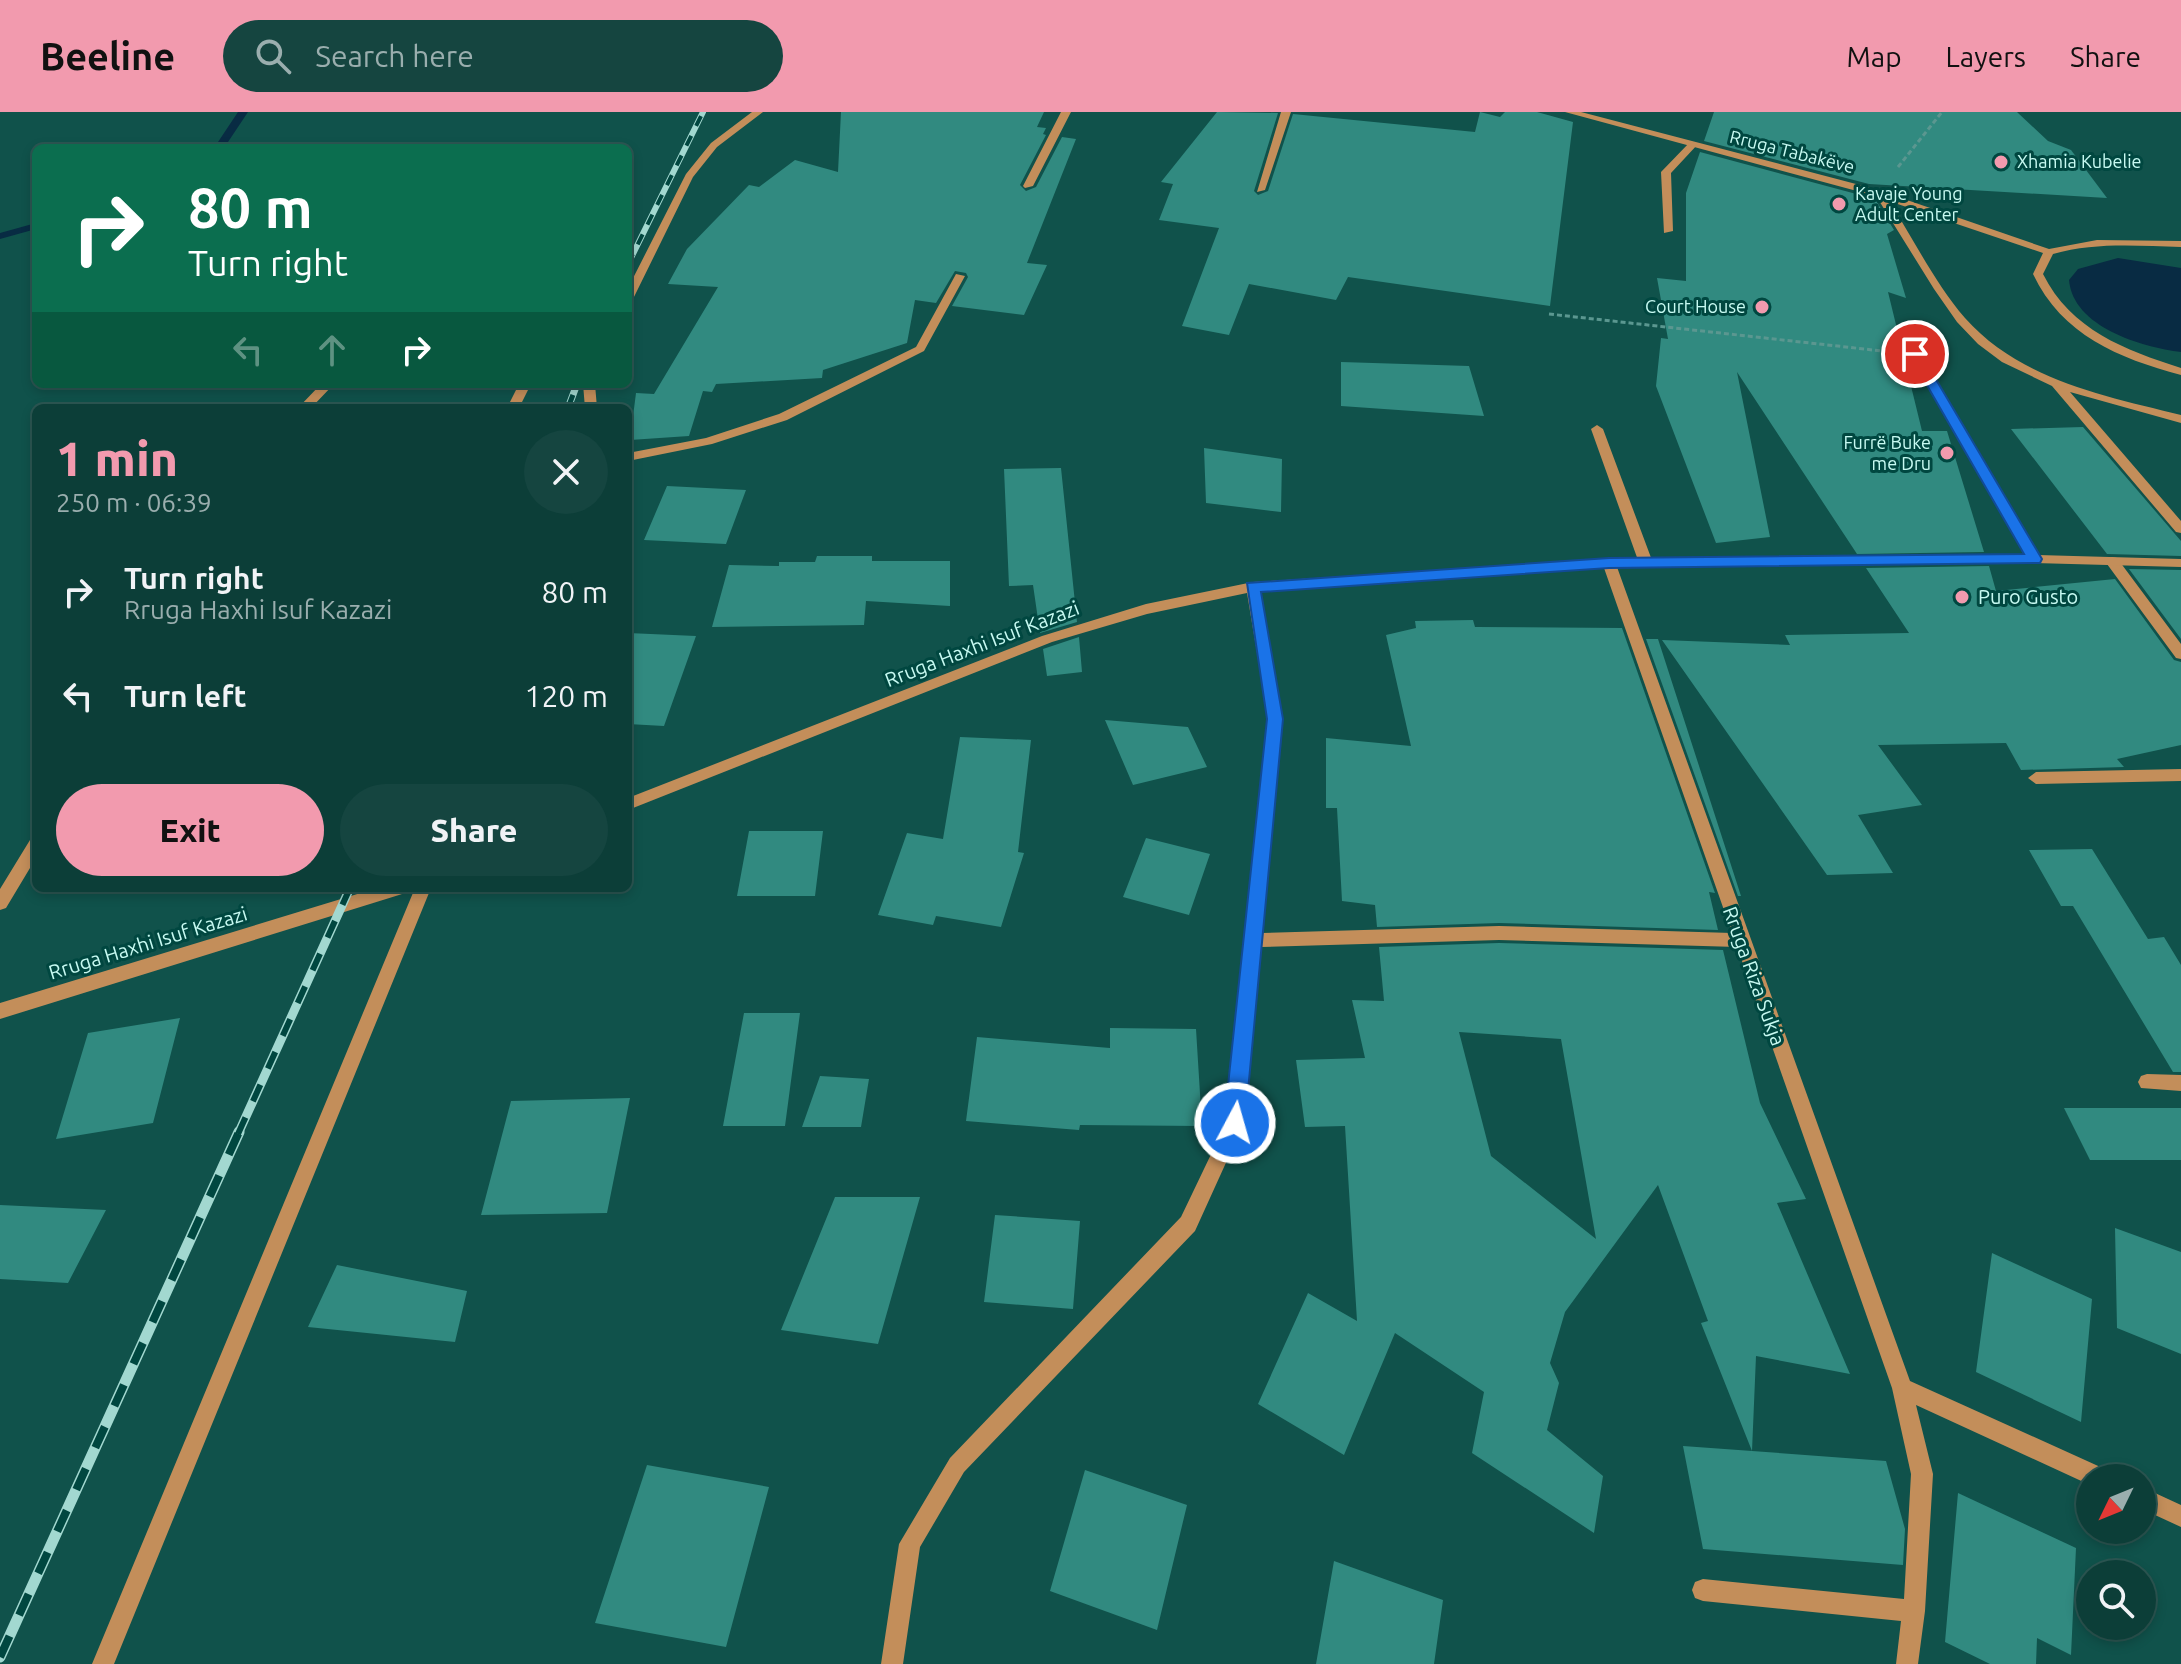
<!DOCTYPE html>
<html lang="en">
<head>
<meta charset="utf-8">
<style>
	:root { --surface:#0c3e38; --page:#154540; --text:#f1f3f6; --muted:#9aaeae; --line:#2c5753; --accent:#f29aae }
	body { margin:0; font-family:Ubuntu,sans-serif; background:var(--page); color:var(--text); height:100vh; display:flex; flex-direction:column; font-size:30px; white-space:nowrap }
	* { box-sizing:border-box; margin:0 }
	p { font-size:26px; color:var(--muted) }
	.icon { flex:none; width:44px; height:44px; fill:none; stroke:currentColor; stroke-width:2; stroke-linecap:round; stroke-linejoin:round }
	.map { position:relative; flex:1; overflow:hidden }
	.drawer { position:absolute; left:32px; top:292px; width:600px; height:488px; display:flex; flex-direction:column; background:var(--surface); border-radius:12px; box-shadow:0 4px 12px #0003,0 0 0 2px var(--line) }
	.drawer>* { flex:none }
	.guide { position:absolute; left:32px; top:32px; width:600px; height:244px; border-radius:12px; box-shadow:0 4px 12px #0003,0 0 0 2px var(--line); background:#0b6e4f; color:#fff; overflow:hidden }
	.needle { width:52px; rotate:227deg }
	.fabs { position:absolute; left:2076px; top:1352px; display:grid; gap:16px }
	.fabs a { display:grid; place-items:center; width:80px; height:80px; border-radius:50%; background:var(--surface); box-shadow:0 4px 12px #0003,0 0 0 2px var(--line); font-size:40px }
	.pin { position:absolute; display:grid; place-items:center; width:68px; height:68px; color:#fff; margin:-34px; border:4px solid #fff; border-radius:50%; box-shadow:0 2px 8px #0007 }
	.me { position:absolute; width:88px; margin:-44px; rotate:6deg; stroke-linejoin:round; filter:drop-shadow(0 0 6px #0008) }
	.turn { display:flex; align-items:center; gap:28px; height:168px; padding:0 24px; font-size:36px }
	.turn .icon { width:104px; height:104px; stroke-width:2.5 }
	.turn b { display:block; font-size:56px; line-height:68px }
	.lanes { display:flex; align-items:center; height:76px; padding:0 24px; background:#0003; justify-content:center; gap:40px; direction:ltr }
	.lanes .off { opacity:.35 }
	.round { display:grid; place-items:center; flex:none; width:84px; height:84px; border-radius:42px; background:var(--page) }
	.summary { display:flex; align-items:center; justify-content:space-between; height:136px; padding:0 24px }
	h1 { font-size:48px; font-weight:800; line-height:60px; color:var(--accent) }
	.cta { display:flex; gap:16px; margin-top:auto; padding:16px 24px }
	.cta a { flex:1; height:92px; border-radius:48px; background:var(--accent); color:#111; font-size:32px; font-weight:800; line-height:92px; text-align:center }
	.cta a+a { background:var(--page); color:var(--text) }
	ul { padding:0; list-style:none }
	li { display:flex; align-items:center; gap:24px; height:104px; padding:0 24px }
	li div { flex:1 }
	li b { display:block; font-size:30px }
	li em { font-style:normal }
	header { display:flex; align-items:center; gap:48px; box-sizing:border-box; height:112px; padding:0 40px; background:var(--accent); color:#111 }
	header strong { font-size:38px }
	nav { display:flex; gap:44px; margin-inline-start:auto; font-size:28px }
	.search { width:560px; height:72px; background:var(--page); display:flex; align-items:center; gap:20px; box-sizing:border-box; padding:0 28px; border-radius:44px; color:var(--muted); font-size:30px }
	.map>svg:first-child { display:block }
	.water { fill:#082b43 }
	.lines { fill:none; stroke-linecap:round; stroke-linejoin:round }
	.stream { fill:#082b43; fill-rule:evenodd }
	.building { fill:#318a80; fill-rule:evenodd }
	.path { stroke:#5b9790; stroke-width:3; stroke-dasharray:5 3; stroke-linecap:butt }
	.service { fill:#c38e5a; fill-rule:evenodd }
	.pedestrian { fill:#c38e5a; fill-rule:evenodd }
	.minor { fill:#c38e5a; fill-rule:evenodd }
	.tertiary { fill:#c38e5a; fill-rule:evenodd }
	.rail-far3-casing { stroke:#a2d8d0; stroke-width:6 }
	.rail-far2-casing { stroke:#a2d8d0; stroke-width:7 }
	.rail-far1-casing { stroke:#a2d8d0; stroke-width:9 }
	.rail-casing { stroke:#a2d8d0; stroke-width:11 }
	.rail-far3 { stroke:#004740; stroke-width:4; stroke-dasharray:11; stroke-linecap:butt }
	.rail-far2 { stroke:#004740; stroke-width:5; stroke-dasharray:14; stroke-linecap:butt }
	.rail-far1 { stroke:#004740; stroke-width:6; stroke-dasharray:18; stroke-linecap:butt }
	.rail { stroke:#004740; stroke-width:8; stroke-dasharray:23; stroke-linecap:butt }
	.route { fill:#1a73e8; stroke:#114b97; stroke-width:2 }
	.poi-dot { fill:#f29aae; stroke:#004740; stroke-width:3 }
	.labels { text-anchor:middle; stroke-width:6; stroke-linejoin:round; paint-order:stroke }
	.far-street-label { font-size:18px; fill:#c7faf2; stroke:#004740 }
	.far-poi-label { font-size:18px; fill:#c7faf2; stroke:#004740; text-anchor:start }
	.poi-label { font-size:20px; fill:#c7faf2; stroke:#004740; text-anchor:start }
	.street-label { font-size:20px; fill:#c7faf2; stroke:#004740 }
</style>
</head>
<body>
<header>
<strong>Beeline</strong>
<div class="search"><svg class="icon" aria-label="search" viewBox="0 0 24 24"><circle cx="10" cy="10" r="6"/><path d="M15 15l6 6"/></svg>Search here</div>
<nav><a>Map</a><a>Layers</a><a>Share</a></nav>
</header>
<div class="map">
<svg width="2181" height="1552" viewBox="0 0 2181 1552">
	<rect width="100%" height="100%" fill="#10524b"/>
	<path class="water" d="M2118,146L2181,156V240C2141,235 2073,215 2069,168L2078,157Z"/>
	<g class="lines">
		<path class="stream" d="M238,0H248L224,36H214Z
			M36,111V117L0,127V121Z"/>
	</g>
	<path class="building" d="M841,0H1044L1037,15L1046,16L1043,22L1046,23L1020,73L1026,79L1036,75L1062,25L1076,27L1027,151L1047,153L1024,203L952,194L968,165L966,161L955,159L936,191L915,188L907,231L823,258L822,266L716,272L712,280L703,279L689,324L630,328L636,281L654,282L718,175L668,172L687,137L749,73L759,75L795,48L838,60Z
		M1217,0L1278,1L1254,79L1258,83L1268,79L1293,2L1475,20L1480,0L1500,5L1505,0H1537L1573,10L1550,194L1348,165L1336,188L1249,172L1229,223L1182,214L1219,116L1159,108L1173,72L1161,70Z
		M1714,0H2017L2048,29L2071,38L2107,86L1869,72L1704,29Z
		M1700,40L1875,87L1894,118L1887,122L1906,186L1888,180L1922,319H1947L1984,440L1857,442L1737,260L1770,425L1716,431L1656,274L1661,226L1668,227L1657,166L1686,169V81Z
		M1341,250L1469,254L1484,304L1341,294Z
		M2083,315L2181,429V444L2107,442L2011,317Z
		M1204,336L1282,347L1281,400L1206,391Z
		M1061,356L1077,510L1040,521L1033,473L1009,474L1004,357Z
		M667,374L746,378L726,432L644,428Z
		M817,444H872V449H950V494L866,489L864,513L712,515L729,453L779,454V450H815Z
		M1989,454L1996,479L2115,467L2174,548L2181,550V633L2117,647L2124,655L2021,658L2006,631L1878,633L1922,693L1858,703L1893,761L1827,763L1662,528L1790,533L1785,523L1909,521L1866,456Z
		M2129,457L2181,458V527Z
		M1473,508L1475,515L1622,516L1715,781L1709,780L1718,818L1499,811L1377,815L1375,793L1342,789L1337,696H1326V626L1411,634L1386,523L1416,516L1415,509Z
		M628,521L696,524L664,614L628,612Z
		M1079,525L1082,560L1047,564L1043,537Z
		M1646,527H1658L1741,784H1738Z
		M1105,608L1188,615L1207,655L1133,673Z
		M960,625L1031,628L1018,740L1024,741L1001,815L936,804L933,813L878,803L907,721L943,727Z
		M749,719H823L815,784H737Z
		M1146,726L1210,742L1189,803L1123,785Z
		M2092,737L2148,827L2164,825L2181,853V960H2173L2073,794H2061L2029,738Z
		M1499,831L1723,838L1760,991L1806,1087L1777,1091L1850,1262L1756,1244L1752,1339L1886,1349L1905,1417L1903,1453L1703,1437L1683,1334L1752,1339L1701,1211L1708,1209L1658,1073L1565,1200L1550,1251L1559,1271L1547,1318L1603,1364L1594,1421L1472,1341L1484,1280L1395,1221L1344,1343L1258,1292L1308,1181L1357,1209L1345,1014L1305,1015L1296,948L1365,946L1352,888L1384,889L1379,835ZM1459,920L1561,927L1596,1127L1491,1044Z
		M744,901H800L785,1014H723Z
		M180,906L153,1011L56,1027L88,921Z
		M1110,916L1196,917L1202,1014L1080,1013L1079,1018L966,1009L977,925L1110,936Z
		M820,964L869,967L861,1015H802Z
		M630,986L607,1101L481,1103L511,989Z
		M2064,996H2181V1048H2090Z
		M835,1085H920L878,1232L781,1218Z
		M0,1093L106,1098L68,1171L0,1167Z
		M995,1103L1080,1109L1073,1197L984,1190Z
		M2115,1116L2181,1140V1242L2117,1216Z
		M1992,1141L2092,1187L2081,1310L1976,1260Z
		M337,1153L467,1179L455,1230L308,1215Z
		M647,1353L769,1375L726,1535L595,1511Z
		M1085,1358L1187,1393L1157,1518L1050,1479Z
		M1958,1381L2076,1436L2071,1543L2037,1526L2036,1552H1990L1945,1530Z
		M1334,1449L1443,1488L1434,1552H1316Z"/>
	<g class="lines">
		<path class="path" d="M1898,55L1942,0
			M1549,202L1882,239"/>
		<path class="service" d="M1690,30L1698,32L1671,61L1673,119L1664,121L1661,60Z
			M1597,313L1603,317L1653,451L1651,454L1646,455L1639,451L1591,317Z
			M2112,445L2117,446L2181,532V547L2176,546L2107,452V446Z
			M2181,657V669L2036,672L2028,666L2036,660Z"/>
		<path class="pedestrian" d="M1875,77H1881C1910,119 1932,168 1965,206C2020,268 2105,284 2181,303V311L2070,280L2181,409V421L2176,420L2052,274L2002,250L1978,232L1957,210L1934,177L1873,79Z"/>
		<path class="minor" d="M752,0H763L717,35L693,65L633,187L628,190V176L686,62L711,31Z
			M1061,0H1071L1033,74L1025,76L1023,74Z
			M1281,0H1291L1265,78L1257,80Z
			M956,162L965,164L924,239L787,308L712,332L628,349V341L706,326L779,302L916,235Z
			M1915,239L1921,242L2038,443L2181,447V455L2034,451L1617,455L1910,1269L2107,1358L2110,1366H2090V1373L1916,1293L1933,1362L1925,1499L1918,1552H1896L1901,1509L1703,1489L1695,1486L1692,1478L1695,1470L1703,1467L1904,1487L1911,1362L1892,1276L1737,835L1499,828L1261,835L1244,1011L1195,1119L964,1360L920,1435L903,1552H881L899,1432L950,1346L1181,1105L1226,1011L1268,607L1247,481L1147,502L1052,530L628,698V686L1042,524L1146,492L1253,470L1609,447L2025,443L1909,242ZM1604,456L1732,821L1499,814L1262,821L1282,607L1260,479Z
			M321,272H334L311,296H298Z
			M519,272H531L519,296H507Z
			M583,272H595L597,296H585Z
			M36,726V746L6,796L0,798V777L30,728Z
			M377,776H407L405,781L399,783L0,907V891Z
			M415,776H431L114,1552H92Z
			M2147,962L2181,963V979L2141,976L2138,970L2141,964Z
			M2142,1375L2181,1393V1415L2142,1397Z"/>
		<path class="tertiary" d="M1565,0H1581L1875,77L2049,137L2097,128L2181,129V135C2138,134 2095,130 2053,142L2043,162C2071,218 2125,238 2181,256V263C2118,246 2062,223 2033,162L2043,141L1868,82Z"/>
		<defs>
			<path id="rail-far3" d="M628,152L703,0"/>
			<path id="rail-far2" d="M568,296L577,272"/>
			<path id="rail-far1" d="M238,1022L350,776"/>
			<path id="rail" d="M0,1545L239,1020"/>
		</defs>
		<use href="#rail-far3" class="rail-far3-casing"/>
		<use href="#rail-far2" class="rail-far2-casing"/>
		<use href="#rail-far1" class="rail-far1-casing"/>
		<use href="#rail" class="rail-casing"/>
		<use href="#rail-far3" class="rail-far3"/>
		<use href="#rail-far2" class="rail-far2"/>
		<use href="#rail-far1" class="rail-far1"/>
		<use href="#rail" class="rail"/>
	</g>
	<path class="route" d="M1915,238L1921,242L2042,447L2040,451L1609,456L1261,480L1283,607L1245,1011L1242,1018L1235,1021L1227,1018L1224,1011L1267,607L1247,471L1609,446L2024,442L1909,242Z"/>
	<g class="poi-dot">
		<circle cx="2001" cy="50" r="8"/>
		<circle cx="1839" cy="92" r="8"/>
		<circle cx="1762" cy="195" r="8"/>
		<circle cx="1947" cy="341" r="8"/>
		<circle cx="1962" cy="485" r="8"/>
	</g>
	<g class="labels">
		<g class="far-street-label">
			<text transform="translate(1792 40) rotate(14)" y="6">Rruga Tabakëve</text>
		</g>
		<g class="far-poi-label">
			<text x="2017" y="56">Xhamia Kubelie</text>
			<text x="1855" y="88">Kavaje Young<tspan x="1855" dy="21">Adult Center</tspan></text>
			<text x="1746" y="201" text-anchor="end">Court House</text>
			<text x="1931" y="337" text-anchor="end">Furrë Buke<tspan x="1931" dy="21">me Dru</tspan></text>
		</g>
		<g class="poi-label">
			<text x="1978" y="492">Puro Gusto</text>
		</g>
		<g class="street-label">
			<text transform="translate(982 532) rotate(-21)" y="7">Rruga Haxhi Isuf Kazazi</text>
			<text transform="translate(148 831) rotate(-17)" y="7">Rruga Haxhi Isuf Kazazi</text>
			<text transform="translate(1754 864) rotate(70)" y="7">Rruga Riza Sukja</text>
		</g>
	</g>
</svg>
<div class="fabs">
<a><svg class="needle" viewBox="-14 -14 28 28"><path d="M0-13l5 13h-10z" fill="#e53935"/><path d="M0 13l5-13h-10z" fill="#9aaeae"/></svg></a>
<a><svg class="icon" aria-label="search" viewBox="0 0 24 24"><circle cx="10" cy="10" r="6"/><path d="M15 15l6 6"/></svg></a>
</div>
<div class="pin" style="left:1915px;top:242px;background:#d93025"><svg class="icon" aria-label="arrive" viewBox="0 0 24 24"><path d="M6 21V4h12l-3 4 3 4H6"/></svg></div>
<svg class="me" style="left:1235px;top:1011px" viewBox="-20 -20 40 40"><circle r="17" fill="#1a73e8" stroke="#fff" stroke-width="3"/><path d="M0-11L8 9 0 5-8 9z" fill="#fff"/></svg>
<div class="guide">
<div class="turn"><svg class="icon" aria-label="right" viewBox="0 0 24 24"><path d="M7 20v-9h11M14 6l5 5-5 5"/></svg><div><b>80 m</b>Turn right</div></div>
<div class="lanes"><svg class="icon off" aria-label="left" viewBox="0 0 24 24"><path d="M17 20v-9H6M10 6l-5 5 5 5"/></svg><svg class="icon off" aria-label="ahead" viewBox="0 0 24 24"><path d="M12 20V5M6 11l6-6 6 6"/></svg><svg class="icon" aria-label="right" viewBox="0 0 24 24"><path d="M7 20v-9h11M14 6l5 5-5 5"/></svg></div>
</div>
<section class="drawer">
<div class="summary"><div><h1>1 min</h1><p>250 m · 06:39</p></div><a class="round"><svg class="icon" aria-label="close" viewBox="0 0 24 24"><path d="M6 6l12 12M18 6L6 18"/></svg></a></div>
<ul>
<li><svg class="icon" aria-label="right" viewBox="0 0 24 24"><path d="M7 20v-9h11M14 6l5 5-5 5"/></svg><div><b>Turn right</b><p>Rruga Haxhi Isuf Kazazi</p></div><em>80 m</em></li>
<li><svg class="icon" aria-label="left" viewBox="0 0 24 24"><path d="M17 20v-9H6M10 6l-5 5 5 5"/></svg><div><b>Turn left</b></div><em>120 m</em></li>
</ul>
<div class="cta"><a>Exit</a><a>Share</a></div>
</section>
</div>
</body>
</html>
